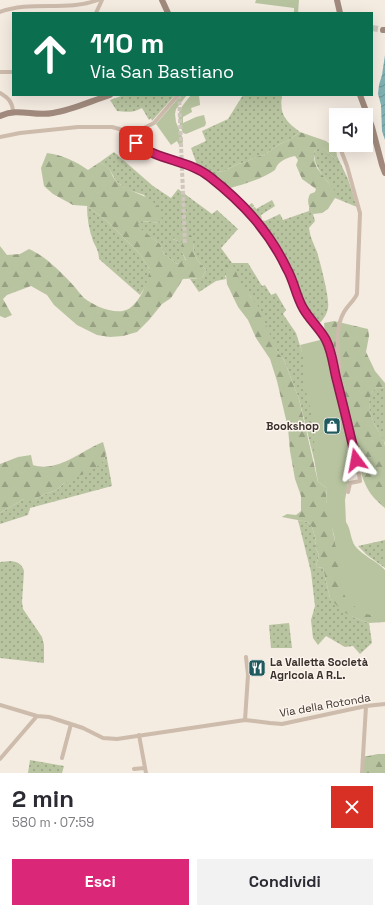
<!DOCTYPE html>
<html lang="it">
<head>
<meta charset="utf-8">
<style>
	:root { --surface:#fff; --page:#f2f2f3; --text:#2b2b33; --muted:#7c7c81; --accent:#db2777 }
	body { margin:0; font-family:"Space Grotesk",sans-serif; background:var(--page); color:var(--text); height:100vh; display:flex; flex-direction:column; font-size:15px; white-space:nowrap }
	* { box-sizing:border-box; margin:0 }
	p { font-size:13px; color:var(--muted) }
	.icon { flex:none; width:22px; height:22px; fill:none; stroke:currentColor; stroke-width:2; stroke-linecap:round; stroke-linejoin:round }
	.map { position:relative; height:773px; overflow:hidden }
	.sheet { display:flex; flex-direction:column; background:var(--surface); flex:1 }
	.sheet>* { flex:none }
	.top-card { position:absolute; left:12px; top:12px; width:361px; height:84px; border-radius:0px; box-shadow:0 4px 16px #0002; background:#0b6e4f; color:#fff; overflow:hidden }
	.buttons { position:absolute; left:329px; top:108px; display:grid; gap:8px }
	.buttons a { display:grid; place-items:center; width:44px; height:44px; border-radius:0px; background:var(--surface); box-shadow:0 4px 16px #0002; font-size:20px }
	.pin { position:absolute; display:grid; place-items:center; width:34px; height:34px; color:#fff; margin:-17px; border-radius:8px; box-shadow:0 2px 6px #0006 }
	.me { position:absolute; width:44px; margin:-22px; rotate:347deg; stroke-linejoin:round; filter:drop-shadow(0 0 3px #0008) }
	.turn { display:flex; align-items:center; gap:14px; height:84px; padding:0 12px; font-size:18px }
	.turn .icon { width:52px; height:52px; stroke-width:2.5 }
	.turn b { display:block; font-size:28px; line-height:34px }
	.round { display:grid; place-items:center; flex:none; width:42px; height:42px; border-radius:0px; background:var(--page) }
	.head { display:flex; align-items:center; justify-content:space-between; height:68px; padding:0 12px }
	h1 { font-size:24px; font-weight:700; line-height:30px }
	.cta { display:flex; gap:8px; margin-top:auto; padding:8px 12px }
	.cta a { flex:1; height:46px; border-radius:0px; background:var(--accent); color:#fff; font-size:16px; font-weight:700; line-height:46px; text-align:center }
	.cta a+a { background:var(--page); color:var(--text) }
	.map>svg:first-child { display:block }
	.grass { fill:url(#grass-dots) }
	.forest { fill:url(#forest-firs) }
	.green { fill:#b8c4a0 }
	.water { fill:url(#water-waves) }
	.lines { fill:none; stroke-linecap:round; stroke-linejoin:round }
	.minor-tunnel { stroke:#cfc6bd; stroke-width:4; stroke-dasharray:4 2; stroke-linecap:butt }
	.secondary-tunnel { stroke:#cfc6bd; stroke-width:6; stroke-dasharray:6 3; stroke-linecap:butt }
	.minor { stroke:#cdbbac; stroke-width:4 }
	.secondary { stroke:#a18a7d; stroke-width:6 }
	.route-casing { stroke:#8e194d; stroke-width:10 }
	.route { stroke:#db2777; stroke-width:7 }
	.labels { text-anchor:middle; stroke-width:3; stroke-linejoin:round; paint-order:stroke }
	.poi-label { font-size:11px; font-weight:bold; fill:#3b302b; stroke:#fbf5ee; text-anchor:end }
	.street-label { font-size:11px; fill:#3b302b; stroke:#fbf5ee }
</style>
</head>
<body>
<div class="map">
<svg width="385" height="773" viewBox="0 0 385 773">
	<defs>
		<pattern id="grass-dots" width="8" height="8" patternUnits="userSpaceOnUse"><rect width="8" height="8" fill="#b8c4a0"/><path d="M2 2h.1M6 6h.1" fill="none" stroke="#97a083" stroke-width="1.8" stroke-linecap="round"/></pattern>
		<pattern id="forest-firs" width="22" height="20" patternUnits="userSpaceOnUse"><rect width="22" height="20" fill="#b8c4a0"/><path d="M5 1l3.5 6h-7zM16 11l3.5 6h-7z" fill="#97a083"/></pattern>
		<pattern id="water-waves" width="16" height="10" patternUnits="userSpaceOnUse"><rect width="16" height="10" fill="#7fb0b2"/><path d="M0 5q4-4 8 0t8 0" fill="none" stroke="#699091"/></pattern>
	</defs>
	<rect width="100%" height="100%" fill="#f4ebe1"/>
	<path class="grass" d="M124,95H175L152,121L151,118L149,120L142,108C133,113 127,112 117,111L110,100Z
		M243,95H282C279,114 285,121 300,132L289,140L278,145L264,155L255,157L246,162L238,164L224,171L216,172H208L197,165L191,148L206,141L202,131L228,119Z
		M317,149H324L335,159L337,156L348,179L357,207L335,198C333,180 314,174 314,152Z
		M114,152L153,186L171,198L178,189L212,214L217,210L238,229L221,248L232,263H248L262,286L265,285L271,295L276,293L286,310L283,314L296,333L302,352L313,350L328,456L314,459L299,399L284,360L278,353L251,297L225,275L226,279L216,281L199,292L190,279L202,278L206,270C194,257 193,255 193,238L173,239L182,243V252L186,261L177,264L164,254L160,244L141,230L138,225L140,221L162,223L144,195L126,189L116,181L110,170L100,162Z
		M272,200L275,206L261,215L262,220L265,221L280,214L283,220L309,211V206L313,214L315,221L309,228C310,237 314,244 317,252C320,262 330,299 328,308C327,315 322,321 317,326L303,307L294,279L285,259L271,236L246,207L252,203L254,206L252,208L255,207L256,209Z
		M87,206L107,221L140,254L150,270L147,284L140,295L99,259C99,252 96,247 93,241C89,230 87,218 87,206Z
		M377,387L385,388V443C376,428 359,401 377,387Z
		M106,453L112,486L30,508L28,515L0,524V513L24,499H35L45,494L57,490L63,484L104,460Z
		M298,520L308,522L312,527L316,541L315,546L319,555L316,566L317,567L323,568L330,598L353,617L369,623L372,643L360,654L353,646L345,647L326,636L318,645L313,638L311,620L315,606L311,572Z
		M385,540V568L367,555L358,546Z
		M11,561C18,562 22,564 24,571L22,602L23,609L42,637L44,645V663L0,658V562Z
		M289,623L292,648H271L269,625Z
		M30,760L64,766L62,773H28Z"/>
	<path class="forest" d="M300,132L326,141L336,149L337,156L335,159L324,149H317L314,152V159L317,168L335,191V198L328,209L322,213L313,214C309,207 306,202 310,194L315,192L316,189L302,179L296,165L298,160L295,156C286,158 278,161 275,170C260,180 244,184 227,189L208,172H216L224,171L238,164L246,162L255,157L264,155L278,145L289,140Z
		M47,153C63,155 75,161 88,170L100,162C103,165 108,167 110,170C112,174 113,178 116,181C132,197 162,193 162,223L141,221L138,225L142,230L160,244L164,254L177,264L186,260L182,252V243L173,239L177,235L187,231L193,238C193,255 194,257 206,270L202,278L183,279L171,298L162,304L149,320L137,332L123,336L110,337L97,335L77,325L54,305L47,295L31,286L7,295L3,299L12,315L5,318L0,316V246L7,255L20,254L29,249C45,256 60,271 72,284C76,288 80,294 84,298C94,306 118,317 130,308C141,300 147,283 150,270L140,254L107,221L87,206L73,205L53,194L44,186L41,168Z
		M232,263L244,290L251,297L258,306L278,353L284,360L299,399L318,482L327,488L326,499L336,546L371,615L385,622L369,623L353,617L342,611L330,598L323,568L317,567L316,566L319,555L315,546L316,541L312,527L308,522L282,517L287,514L296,515L301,511V496L295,479L290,451L288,428L277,381L270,359L256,338L248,320L238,307L227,284L225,265Z
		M334,321L368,329L369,336L366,352L375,371L385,383V388L377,387C364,397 370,416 377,429C380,434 385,440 385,446C385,466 385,487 385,508C372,497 368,492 362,476L333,353L325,334L324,323Z
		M103,442L106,453L104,460L100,465L63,484L57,490L45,494L35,499H24L0,513V464L18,457L31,455L33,465C57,473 81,451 103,442Z
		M378,754H385V773H362L363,757Z"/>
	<path class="green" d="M256,0H299L298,13H294V8L255,3Z
		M181,95H187L176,109L175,114L176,122L183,139V142L179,145L177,141L171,145L156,124Z
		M191,95H199L200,104V105L191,108L192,112L183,117V123L196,117L204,115L206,123L205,126L186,134L183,133C175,113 178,111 191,95Z
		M324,339L328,349L358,474L348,475L349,483H348L345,500L346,522C351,529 350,538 355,546C363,556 377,561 385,570V622H379L371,615L366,614L359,610L348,601L342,591L334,535L328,514L326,499L327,488L318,482L314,459V433L311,411L305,388L303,370L305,362L300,345Z"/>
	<path class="water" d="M385,55V140L382,131L381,105L378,94L379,85L382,75Z"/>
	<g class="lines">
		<path class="minor-tunnel" d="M179,95L185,243"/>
		<path class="secondary-tunnel" d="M372,28L383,30"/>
		<path class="minor" d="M0,12C31,0 66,12 98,0
			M96,13L102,0
			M0,72H13
			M0,93C8,98 12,101 13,111
			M123,130C130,136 137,145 145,150C164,161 187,162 204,173C240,195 269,231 287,268C293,281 296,295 303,308C308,319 318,326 325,336C328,341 329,348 331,353L359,474L360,481L350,483L348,492
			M366,134L373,133
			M0,137L20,133L78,127H112L123,130L142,129L154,123L178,95
			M339,382C341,359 332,333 344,312C348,305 354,301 357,294L360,213L347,166L339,145
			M0,705L37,716L49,717L83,728L103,738L117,739L245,720L270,723L282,724L366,706L385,704
			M245,720L248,675L246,657
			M139,735L146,773
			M62,758L71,724
			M0,759L37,716
			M134,769L145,768
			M362,773L366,706"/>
		<path class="secondary" d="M162,0L168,13
			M337,0L340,13
			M383,30H385
			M360,95L372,127L382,165L385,173
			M0,116C19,107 33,117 53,113C72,110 91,101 110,95"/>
	</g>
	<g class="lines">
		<defs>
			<path id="route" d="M136,143C158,161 189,160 210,177C243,203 269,231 287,269C294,281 296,296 303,308C309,319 321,330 326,340C332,352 333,364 336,377C343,405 350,432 356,460"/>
		</defs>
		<use href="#route" class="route-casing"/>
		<use href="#route" class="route"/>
	</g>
	<defs>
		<symbol id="shop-square" viewBox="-11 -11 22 22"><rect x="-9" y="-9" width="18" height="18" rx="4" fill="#1f5a5e" stroke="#fbf5ee"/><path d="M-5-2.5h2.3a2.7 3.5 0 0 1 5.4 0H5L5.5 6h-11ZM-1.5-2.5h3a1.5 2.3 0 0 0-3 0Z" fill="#fff"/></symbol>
		<symbol id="restaurant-square" viewBox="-11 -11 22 22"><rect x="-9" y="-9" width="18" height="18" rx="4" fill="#1f5a5e" stroke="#fbf5ee"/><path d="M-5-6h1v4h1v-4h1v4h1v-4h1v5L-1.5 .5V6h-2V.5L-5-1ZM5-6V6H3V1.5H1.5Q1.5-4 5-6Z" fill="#fff"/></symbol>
	</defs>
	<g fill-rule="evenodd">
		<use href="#shop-square" x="322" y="416" width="20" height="20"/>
		<use href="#restaurant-square" x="247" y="658" width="20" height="20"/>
	</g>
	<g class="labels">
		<g class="poi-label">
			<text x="319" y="430">Bookshop</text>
			<text x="270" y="666" text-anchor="start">La Valletta Società<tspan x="270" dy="13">Agricola A R.L.</tspan></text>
		</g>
		<g class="street-label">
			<text transform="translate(325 705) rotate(-10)" y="4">Via della Rotonda</text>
		</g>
	</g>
</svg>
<div class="buttons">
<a><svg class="icon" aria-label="sound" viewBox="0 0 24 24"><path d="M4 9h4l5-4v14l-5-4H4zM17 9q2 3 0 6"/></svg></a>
</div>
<div class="pin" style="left:136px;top:143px;background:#d93025"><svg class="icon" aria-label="arrive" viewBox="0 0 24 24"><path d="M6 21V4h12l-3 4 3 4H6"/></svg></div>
<svg class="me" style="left:356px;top:460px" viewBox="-20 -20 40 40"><path d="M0-17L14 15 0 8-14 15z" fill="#db2777" stroke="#fff" stroke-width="4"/></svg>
<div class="top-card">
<div class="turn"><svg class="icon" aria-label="ahead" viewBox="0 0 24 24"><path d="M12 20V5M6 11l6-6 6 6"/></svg><div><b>110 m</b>Via San Bastiano</div></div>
</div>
</div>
<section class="sheet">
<div class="head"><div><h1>2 min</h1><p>580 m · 07:59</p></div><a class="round" style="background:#d93025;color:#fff"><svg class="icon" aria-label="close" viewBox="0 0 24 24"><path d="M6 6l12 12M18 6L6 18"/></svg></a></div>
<div class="cta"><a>Esci</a><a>Condividi</a></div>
</section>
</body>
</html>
